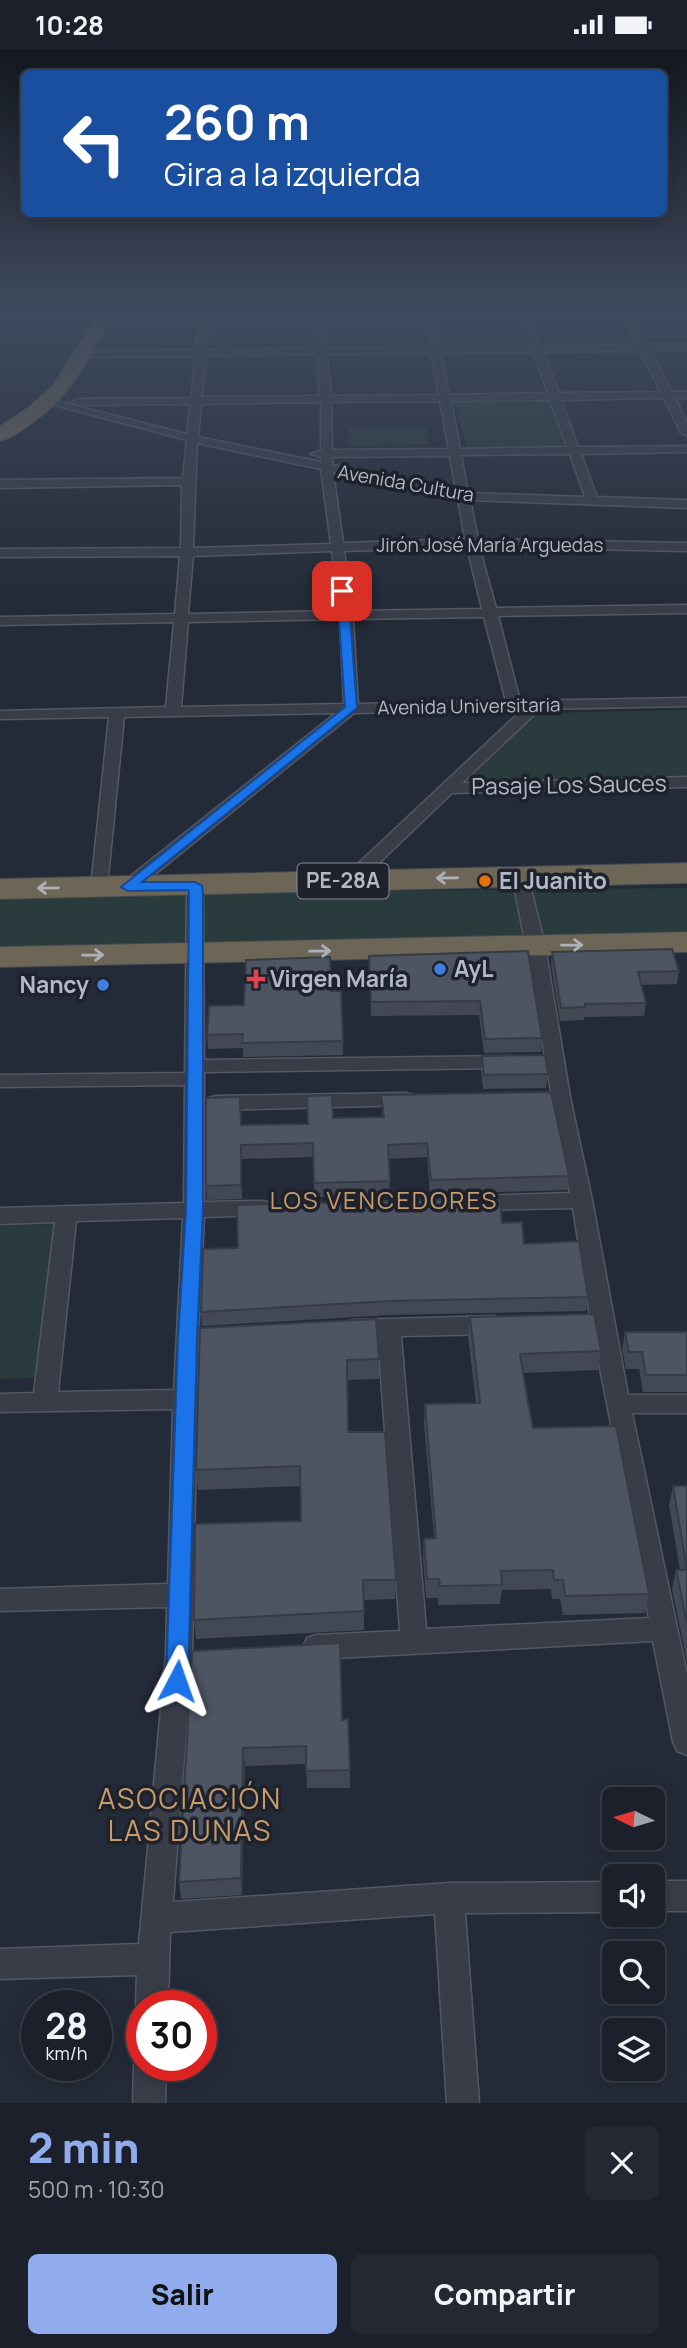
<!DOCTYPE html>
<html lang="es">
<head>
<meta charset="utf-8">
<style>
	:root { --surface:#1b202a; --page:#242832; --text:#f1f3f6; --muted:#a0a3a8; --line:#393e47; --accent:#90acec }
	body { margin:0; font-family:Manrope,sans-serif; background:var(--page); color:var(--text); height:100vh; display:flex; flex-direction:column; font-size:26px; white-space:nowrap }
	* { box-sizing:border-box; margin:0 }
	p { font-size:23px; color:var(--muted) }
	.icon { flex:none; width:38px; height:38px; fill:none; stroke:currentColor; stroke-width:2; stroke-linecap:round; stroke-linejoin:round }
	.map { position:relative; height:2054px; overflow:hidden }
	.side { display:flex; flex-direction:column; background:var(--surface); flex:1 }
	.side>* { flex:none }
	.guide { position:absolute; left:21px; top:21px; width:646px; height:147px; border-radius:10px; box-shadow:0 4px 18px #0003,0 0 0 2px var(--line); background:#1a4fa0; color:#fff; overflow:hidden }
	.needle { width:46px; rotate:275deg }
	.buttons { position:absolute; left:602px; top:1738px; display:grid; gap:14px }
	.buttons a { display:grid; place-items:center; width:63px; height:63px; border-radius:10px; background:var(--surface); box-shadow:0 4px 18px #0003,0 0 0 2px var(--line); font-size:35px }
	.speed { position:absolute; left:21px; top:1941px; display:flex; gap:14px; font-size:35px; font-weight:700; text-align:center }
	.speed>* { display:grid; place-content:center; width:91px; height:91px; border-radius:50%; background:var(--surface); box-shadow:0 4px 18px #0003,0 0 0 2px var(--line); line-height:1 }
	.speed small { font-size:18px; font-weight:400 }
	.speed .limit { border:10px solid #d22; background:#fff; color:#111 }
	.pin { position:absolute; display:grid; place-items:center; width:60px; height:60px; color:#fff; margin:-30px; border-radius:14px; box-shadow:0 4px 10px #0006 }
	.me { position:absolute; width:77px; margin:-38px; rotate:4deg; stroke-linejoin:round; filter:drop-shadow(0 0 5px #0008) }
	.turn { display:flex; align-items:center; gap:24px; height:147px; padding:0 28px; font-size:32px }
	.turn .icon { width:91px; height:91px; stroke-width:2.5 }
	.turn b { display:block; font-size:49px; line-height:60px }
	.round { display:grid; place-items:center; flex:none; width:74px; height:74px; border-radius:10px; background:var(--page) }
	.overview { display:flex; align-items:center; justify-content:space-between; height:119px; padding:0 28px }
	h1 { font-size:42px; font-weight:800; line-height:52px; color:var(--accent) }
	.button { display:flex; gap:14px; margin-top:auto; padding:14px 28px }
	.button a { flex:1; height:80px; border-radius:10px; background:var(--accent); color:#111; font-size:28px; font-weight:800; line-height:80px; text-align:center }
	.button a+a { background:var(--page); color:var(--text) }
	.status { display:flex; justify-content:space-between; align-items:center; height:49px; padding:0 35px; background:var(--surface); direction:ltr }
	.status svg { height:19px; fill:currentColor }
	.map>svg:first-child { display:block }
	.green { fill:#2a3b3d }
	.lines { fill:none; stroke-linecap:round; stroke-linejoin:round }
	.street-casing { stroke:#535863; stroke-width:3 }
	.highway-casing { stroke:#434853; stroke-width:2 }
	.street { fill:#383d48; fill-rule:evenodd }
	.highway { fill:#6d6656; fill-rule:evenodd }
	.wall { fill:#424955 }
	.shaded-wall { fill:#363c45 }
	.building { fill:#4d5563; stroke:#363c45; stroke-width:2 }
	.oneway { stroke:#acb0b9 }
	.route { fill:#1a73e8; stroke:#114b97; stroke-width:2 }
	.food-dot { fill:#e8710a; stroke:#1d222d; stroke-width:2.5 }
	.shop-dot { fill:#3f7fe0; stroke:#1d222d; stroke-width:2.5 }
	.health-dot { fill:#e0444e; stroke:#1d222d; stroke-width:2.5 }
	.labels { text-anchor:middle; stroke-width:7; stroke-linejoin:round; paint-order:stroke }
	.far-street-label { font-size:19px; fill:#b3b8c4; stroke:#1d222d }
	.shield { fill:#1d222d; stroke:#868b97; stroke-width:2 }
	.shield-label { font-size:21px; font-weight:bold; fill:#b3b8c4 }
	.street-label { font-size:23px; fill:#b3b8c4; stroke:#1d222d }
	.poi-label { font-size:23px; font-weight:bold; fill:#b3b8c4; stroke:#1d222d; text-anchor:start }
	.neighbourhood-label { font-size:24px; letter-spacing:2px; fill:#c89b6a; stroke:#1d222d }
	.near-neighbourhood-label { font-size:28px; letter-spacing:2px; fill:#c89b6a; stroke:#1d222d }
</style>
</head>
<body>
<div class="status"><b>10:28</b><svg viewBox="0 0 49 12"><path d="M0 12V9h3v3zM5 12V6h3v6zM10 12V3h3v9zM15 12V0h3v12zM26 1h20v11H26zM47 4h2v5h-2z"/></svg></div>
<div class="map">
<svg width="687" height="2054" viewBox="0 0 687 2054">
	<rect width="100%" height="100%" fill="#242b38"/>
	<path class="green" d="M552,350L570,399L467,400L454,351Z
		M426,379L429,395L350,397L348,380Z
		M687,661V728L467,732L537,664Z
		M687,839V882L0,898V850L196,844Z
		M54,1175L35,1329L0,1330V1177Z"/>
	<g class="lines">
		<defs>
			<path id="street" d="M200,263H210L209,268H314L313,263H323V268L520,266L519,263H529L541,297L637,296L621,263H631L647,295H687V301H650L672,343H687V349H675L687,373V387L681,384L664,349L561,351L578,398L687,397V403L581,405L597,448L687,451V459L470,451L478,490L687,494V502L479,498L496,559L687,556V564L498,567L520,652L687,649V657L540,660L462,734L687,728V738L452,744L357,835L351,836L343,831L345,827L523,660L354,664L134,842L128,843L120,838L122,834L336,664L124,668L107,838L99,843L93,842L91,838L109,668L0,670V662L166,658L174,573L0,576V568L175,565L180,507L0,508V500L181,499L182,436L0,439V431L183,429L187,391L43,353L48,350L187,385L190,355L77,356L72,353L77,350L191,349L196,307L80,308L75,305L80,302L196,301L199,274L99,275L94,272L99,269L200,268ZM435,272H522L531,297L440,298ZM314,273L316,299L206,301L209,274ZM324,273H426L430,298L326,299ZM640,302L661,343L559,344L543,303ZM533,303L548,344L449,346L441,304ZM431,304L439,346L331,347L327,305ZM317,305L320,347L202,348L206,307ZM550,351L567,398L460,400L451,352ZM440,352L449,400L332,401L331,353ZM321,353V402L310,405L321,408V413L198,388L201,355ZM197,394L321,420L331,495L193,499ZM570,405L585,448L468,444L461,406ZM450,407L456,442L333,416L332,408ZM333,423L458,449L465,490L343,494ZM467,498L482,560L352,562L344,502ZM332,502L339,562L188,565L193,507ZM484,568L506,652L358,655L353,570ZM340,570L344,655L181,658L188,573Z
				M520,823L528,828L545,897L570,1048L592,1151L628,1346H687V1364H632L687,1626V1706L677,1702L673,1693L653,1592L316,1610L307,1607L303,1598L307,1589L316,1586L400,1582L378,1288L345,1286L342,1280L345,1274L353,1271L494,1267L502,1270L505,1276L502,1282L494,1285L401,1287L426,1580L649,1569L591,1273L573,1159L475,1161L468,1159L465,1154L468,1149L475,1147L570,1144C548,1039 535,933 512,828Z
				M195,832L203,837L204,1011L508,1007L515,1009L518,1013L515,1017L508,1019L204,1023V1153L263,1152L270,1154L273,1159L270,1164L263,1166L204,1168L198,1289L192,1606L173,1853L449,1834L614,1833V1863L465,1864L479,2054H447L435,1865L170,1883L168,1956H142V1967L136,1956L137,1926L0,1930V1900L139,1895L166,1606L167,1558L0,1562V1540L168,1535L173,1360L0,1363V1345L34,1344L55,1173L0,1175V1159L184,1154L185,1036L0,1038V1026L185,1024L187,837ZM183,1169L174,1341L58,1343L76,1172Z
				M406,1044L413,1046L416,1051L413,1056L216,1061L209,1059L206,1054L209,1049L216,1047Z
				M653,1832H687V1862H653Z
				M142,2003V2016H166L165,2054H133L134,2016Z"/>
			<path id="highway" d="M99,263H118C85,309 79,342 28,377C19,383 11,390 0,392V377L29,358L53,336Z
				M687,814V834L0,850V830Z
				M687,883V903L0,918V898Z"/>
		</defs>
		<use href="#street" class="street-casing"/>
		<use href="#highway" class="highway-casing"/>
		<use href="#street" class="street"/>
		<use href="#highway" class="highway"/>
	</g>
	<path class="wall" d="M528,902L542,989L541,1003L484,1004L479,966L371,967L369,907Z
		M552,903L679,922L677,935L642,936L646,954L644,967L584,968V971L560,972L551,916Z
		M331,942L343,992V1006L243,1008V999L208,1000L207,986L244,956Z
		M482,1007L548,1025L546,1039L483,1040L481,1022Z
		M381,1046L569,1127L567,1141L430,1145L427,1108L389,1110L390,1146L314,1148V1108L242,1110V1150L207,1151L206,1137L241,1076L307,1075L333,1069L382,1068Z
		M502,1174L524,1195L588,1248L586,1262L389,1266L202,1277L201,1263L238,1199Z
		M470,1268L601,1302L598,1321L523,1324L528,1353L533,1379L649,1545L645,1564L563,1566L560,1550H552L551,1540L502,1541L500,1555L438,1556V1549H426L423,1509L424,1490L434,1489L424,1375L425,1355L476,1354L468,1287Z
		M200,1279L379,1310V1330L347,1331L348,1383L396,1531L395,1550L364,1551V1581L196,1590L194,1571L301,1472V1437L198,1441L196,1421Z
		M625,1283H687V1343H643L639,1320H626L622,1301Z
		M673,1437H687V1613L672,1540L676,1521H680L669,1456Z
		M192,1602L342,1671L350,1721V1739H307L306,1715L245,1717L242,1846L181,1850L179,1833Z"/>
	<path class="shaded-wall" d="M241,1096L242,1110V1150L241,1136Z
		M243,1699L245,1717L242,1846L241,1829Z"/>
	<path class="building" d="M672,900L679,922L638,923L646,954L585,955V958L561,959L552,903Z
		M528,902L542,989L485,990L480,952L371,953L369,907Z
		M330,908L331,942H341L343,992L242,994L243,985L207,986L209,957L244,956L246,911Z
		M545,1006L548,1025L484,1026L482,1007Z
		M551,1043L569,1127L431,1131L427,1094L388,1096L390,1132L314,1134L313,1094L241,1096V1136L206,1137V1049L240,1048L241,1076L308,1075L307,1047L332,1046L333,1069L384,1068L381,1046Z
		M500,1149L502,1174L522,1173L524,1195L579,1192L588,1248L389,1252L201,1263L203,1200L238,1199L237,1156Z
		M594,1265L601,1302L520,1305L528,1353L533,1379L616,1377L649,1545L565,1547L563,1531H554L553,1521L501,1522L502,1536L440,1537L439,1530H427L424,1490L436,1489L425,1355L480,1354L470,1268Z
		M376,1270L379,1310L347,1311L348,1383H385L396,1531H363L364,1562L194,1571L195,1475L301,1472L300,1417L196,1421L200,1279Z
		M625,1283H687V1326H646L642,1303H629Z
		M673,1437H687V1574L676,1521H687Z
		M340,1594L342,1671L348,1670L350,1721L306,1722V1697L243,1699L241,1829L179,1833L192,1602Z"/>
	<defs><path id="oneway-shaft" d="M-6 0H5M1.5-3L5.5 0L1.5 3" fill="none" stroke-width="1.6" stroke-linecap="round" stroke-linejoin="round" transform="scale(1.75)"/></defs>
	<g class="oneway">
		<use href="#oneway-shaft" transform="translate(447 829) rotate(179)"/>
		<use href="#oneway-shaft" transform="translate(48 839) rotate(179)"/>
		<use href="#oneway-shaft" transform="translate(572 896) rotate(-1)"/>
		<use href="#oneway-shaft" transform="translate(320 902) rotate(-1)"/>
		<use href="#oneway-shaft" transform="translate(93 906) rotate(-1)"/>
	</g>
	<linearGradient id="sky" x2="0" y2="1"><stop stop-color="#14181f"/><stop offset="0.48" stop-color="#3f4a5e"/><stop offset="1" stop-color="#3f4a5e" stop-opacity="0"/></linearGradient>
	<rect width="687" height="550" fill="url(#sky)"/>
	<path class="route" d="M342,539L348,542L357,659L142,833H195L202,837L203,844V1161L197,1289L188,1632L185,1639L177,1643L169,1639L166,1632L178,1289L186,1161L189,844L188,841L128,842L121,838L345,658L337,542Z"/>
	<circle class="food-dot" cx="485" cy="832" r="7"/>
	<g class="shop-dot">
		<circle cx="440" cy="920" r="7"/>
		<circle cx="103" cy="936" r="7"/>
	</g>
	<path class="health-dot" d="M252.5 919.5h7v7h7v7h-7v7h-7v-7h-7v-7h7z"/>
	<g class="labels">
		<g class="far-street-label">
			<text transform="translate(406 434) rotate(10)" y="7">Avenida Cultura</text>
			<text x="490" y="503">Jirón José María Arguedas</text>
			<text transform="translate(469 657) rotate(-1)" y="7">Avenida Universitaria</text>
		</g>
		<rect class="shield" x="297.5" y="814.5" width="91" height="35" rx="5"/>
		<g class="shield-label">
			<text x="343" y="839">PE-28A</text>
		</g>
		<g class="street-label">
			<text transform="translate(569 736) rotate(-1)" y="8">Pasaje Los Sauces</text>
		</g>
		<g class="poi-label">
			<text x="499" y="840">El Juanito</text>
			<text x="454" y="928">AyL</text>
			<text x="270" y="938">Virgen María</text>
			<text x="89" y="944" text-anchor="end">Nancy</text>
		</g>
		<g class="neighbourhood-label">
			<text x="384" y="1160">LOS VENCEDORES</text>
		</g>
		<g class="near-neighbourhood-label">
			<text x="190" y="1760">ASOCIACIÓN<tspan x="190" dy="32">LAS DUNAS</tspan></text>
		</g>
	</g>
</svg>
<div class="buttons">
<a><svg class="needle" viewBox="-14 -14 28 28"><path d="M0-13l5 13h-10z" fill="#e53935"/><path d="M0 13l5-13h-10z" fill="#a0a3a8"/></svg></a>
<a><svg class="icon" aria-label="sound" viewBox="0 0 24 24"><path d="M4 9h4l5-4v14l-5-4H4zM17 9q2 3 0 6"/></svg></a>
<a><svg class="icon" aria-label="search" viewBox="0 0 24 24"><circle cx="10" cy="10" r="6"/><path d="M15 15l6 6"/></svg></a>
<a><svg class="icon" aria-label="layers" viewBox="0 0 24 24"><path d="M12 4l9 5-9 5-9-5zM3 14l9 5 9-5"/></svg></a>
</div>
<div class="speed"><div>28<small>km/h</small></div><div class="limit">30</div></div>
<div class="pin" style="left:342px;top:542px;background:#d93025"><svg class="icon" aria-label="arrive" viewBox="0 0 24 24"><path d="M6 21V4h12l-3 4 3 4H6"/></svg></div>
<svg class="me" style="left:177px;top:1632px" viewBox="-20 -20 40 40"><path d="M0-17L14 15 0 8-14 15z" fill="#1a73e8" stroke="#fff" stroke-width="4"/></svg>
<div class="guide">
<div class="turn"><svg class="icon" aria-label="left" viewBox="0 0 24 24"><path d="M17 20v-9H6M10 6l-5 5 5 5"/></svg><div><b>260 m</b>Gira a la izquierda</div></div>
</div>
</div>
<section class="side">
<div class="overview"><div><h1>2 min</h1><p>500 m · 10:30</p></div><a class="round"><svg class="icon" aria-label="close" viewBox="0 0 24 24"><path d="M6 6l12 12M18 6L6 18"/></svg></a></div>
<div class="button"><a>Salir</a><a>Compartir</a></div>
</section>
</body>
</html>
